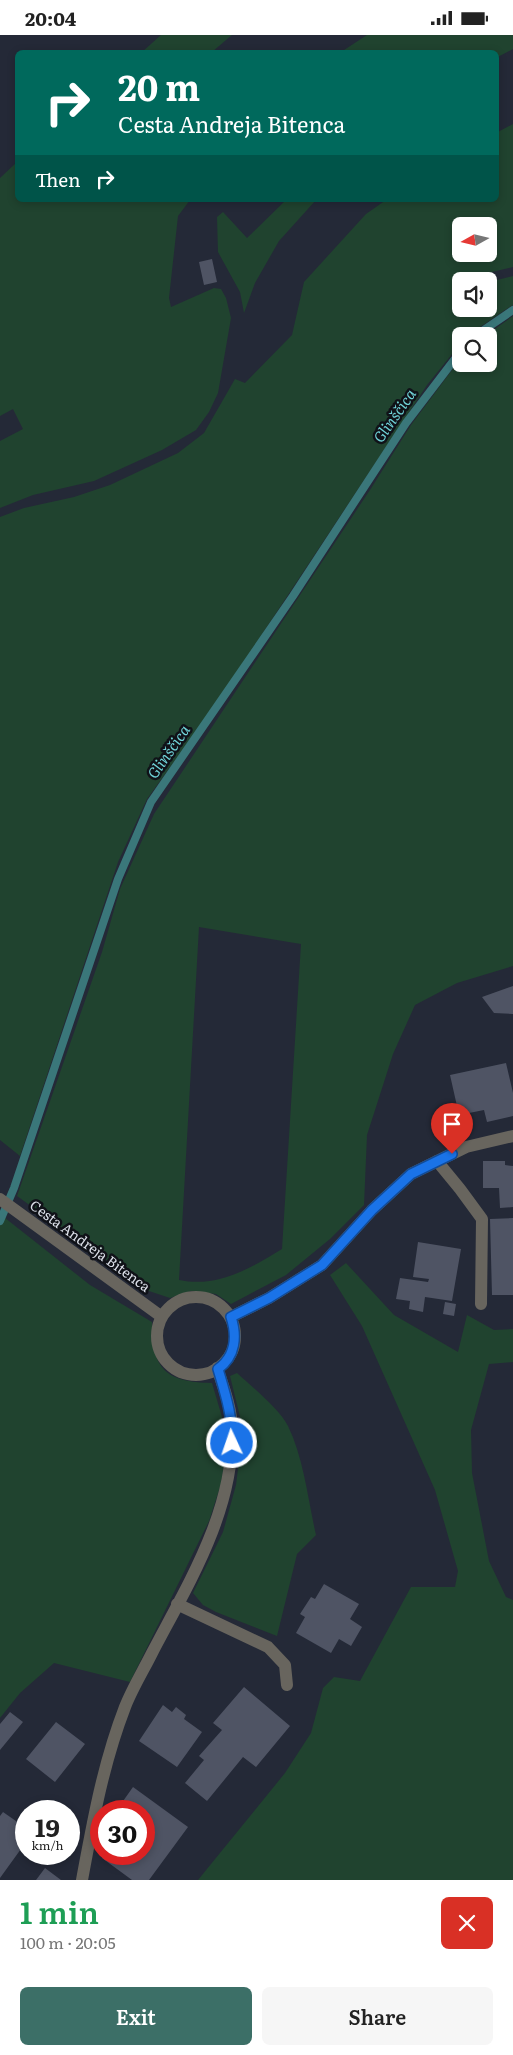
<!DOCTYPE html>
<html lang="en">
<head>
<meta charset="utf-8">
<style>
	:root { --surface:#fff; --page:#f6f6f6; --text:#222; --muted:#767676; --accent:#3c6f67 }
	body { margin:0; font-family:Literata,serif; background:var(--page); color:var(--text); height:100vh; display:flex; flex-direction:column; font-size:19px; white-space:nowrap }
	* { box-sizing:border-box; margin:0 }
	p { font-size:16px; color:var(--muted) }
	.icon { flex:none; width:28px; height:28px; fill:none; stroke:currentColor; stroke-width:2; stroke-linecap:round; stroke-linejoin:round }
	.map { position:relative; height:1845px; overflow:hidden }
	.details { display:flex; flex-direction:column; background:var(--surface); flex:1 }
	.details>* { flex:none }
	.banner { position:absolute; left:15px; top:15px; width:484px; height:152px; border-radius:8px; box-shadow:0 2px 8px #0003; background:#00695c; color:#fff; overflow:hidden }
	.needle { width:32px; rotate:262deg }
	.buttons { position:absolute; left:452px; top:182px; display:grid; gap:10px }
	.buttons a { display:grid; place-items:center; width:45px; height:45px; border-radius:8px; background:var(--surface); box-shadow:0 2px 8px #0003; font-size:25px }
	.speed { position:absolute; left:15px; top:1765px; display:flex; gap:10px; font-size:25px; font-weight:700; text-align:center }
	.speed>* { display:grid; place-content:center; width:65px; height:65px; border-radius:50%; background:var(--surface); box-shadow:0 2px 8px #0003; line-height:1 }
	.speed small { font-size:12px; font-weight:400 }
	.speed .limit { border:8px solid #d22; background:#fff; color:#111 }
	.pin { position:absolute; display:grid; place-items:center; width:42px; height:42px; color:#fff; margin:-51px -21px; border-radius:50% 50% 50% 0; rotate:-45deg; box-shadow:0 0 5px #0007 }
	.pin .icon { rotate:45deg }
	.me { position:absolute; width:55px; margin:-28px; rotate:357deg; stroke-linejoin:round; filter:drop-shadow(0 0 4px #0008) }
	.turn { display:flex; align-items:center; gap:18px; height:105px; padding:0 20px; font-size:22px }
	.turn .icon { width:65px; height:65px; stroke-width:2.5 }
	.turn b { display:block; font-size:35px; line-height:42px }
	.then { display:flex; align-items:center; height:48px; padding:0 20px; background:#0003; gap:10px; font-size:19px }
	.round { display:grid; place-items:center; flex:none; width:52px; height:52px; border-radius:8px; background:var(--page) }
	.headline { display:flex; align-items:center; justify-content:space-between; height:85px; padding:0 20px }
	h1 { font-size:30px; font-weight:600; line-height:38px; color:#1e9e55 }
	.action { display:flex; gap:10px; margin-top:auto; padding:10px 20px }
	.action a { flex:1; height:58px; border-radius:8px; background:var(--accent); color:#fff; font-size:20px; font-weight:600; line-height:58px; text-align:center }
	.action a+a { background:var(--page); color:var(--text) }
	.status { display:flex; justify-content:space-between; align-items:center; height:35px; padding:0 25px; background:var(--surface); direction:ltr }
	.status svg { height:14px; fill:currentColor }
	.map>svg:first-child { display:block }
	.green { fill:#20432f; fill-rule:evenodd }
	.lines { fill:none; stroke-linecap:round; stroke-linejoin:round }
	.stream { stroke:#3a777a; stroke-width:8 }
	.building { fill:#4f5464 }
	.minor { stroke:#68655e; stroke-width:12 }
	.route-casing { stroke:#114b97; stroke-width:12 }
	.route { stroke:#1a73e8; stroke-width:9 }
	.labels { text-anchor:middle; stroke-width:5; stroke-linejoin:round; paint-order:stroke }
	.street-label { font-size:14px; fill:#dbdfe8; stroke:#101218 }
	.water-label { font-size:15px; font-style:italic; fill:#70d3d8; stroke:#101218 }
</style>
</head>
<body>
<div class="status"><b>20:04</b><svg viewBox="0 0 49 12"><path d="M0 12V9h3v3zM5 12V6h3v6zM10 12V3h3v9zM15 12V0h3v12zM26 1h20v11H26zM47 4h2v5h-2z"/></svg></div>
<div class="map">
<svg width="513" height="1845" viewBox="0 0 513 1845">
	<rect width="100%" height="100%" fill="#242937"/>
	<path class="green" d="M161,0H232L212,17H142Z
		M367,0H513V14L496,23V18L341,17Z
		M513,89V232L483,239L482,246H461V274H489V247L513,241V270C502,276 470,301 461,301V308L427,350L215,670L147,764L118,827L20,1121L0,1105V482L24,473L74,462L110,450L178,418L204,398L235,344L245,348L292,300L304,247L366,179L386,165H496V98ZM461,191H489V219H461Z
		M17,127L18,165H190L178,181L169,263L171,272L214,253L221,254L226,263L231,283L218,358L209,377L196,395L162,415L94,446L33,460L0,473V406L23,394L13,374L0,381V143Z
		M286,165H316L279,206L255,248L244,278L240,257L218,217L217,182L223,177L247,203Z
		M513,281V931L457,948L415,970L393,1019L367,1100L364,1170L330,1204L286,1240L231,1269L216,1259L191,1256L170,1263L149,1256L17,1161L102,917L120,854L154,779L370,455L411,390L461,323V329H489V301H485ZM199,892L301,909L282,1214C249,1234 218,1253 179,1245Z
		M0,1179L90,1250L152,1287C152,1335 166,1347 212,1348L222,1382L226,1416L221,1449L209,1486L130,1647L54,1628L20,1658L0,1683Z
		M346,1228L394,1280L458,1317L467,1280L494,1295L513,1294V1327L489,1329L471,1395L472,1438L489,1526L506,1562L513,1565V1845H198L285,1738L311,1698L323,1653L334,1642L360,1646L411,1552H455L458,1536L435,1455L362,1291L330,1240Z
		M237,1338C251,1351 280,1374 288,1391C304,1424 308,1465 316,1500L297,1519L277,1601L216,1577L203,1570L193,1558L223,1497L236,1450L243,1394L230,1341Z"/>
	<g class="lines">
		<path class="stream" d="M475,301L513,275
			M0,1186L14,1153L118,844L151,767L293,561L406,388L461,316"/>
	</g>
	<path class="building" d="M212,224L217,247L204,250L199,227Z
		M513,951V979L494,978L482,962Z
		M506,1028L513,1058V1081L487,1087L484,1075L459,1080L450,1040Z
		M483,1126H505V1130L513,1131V1172L500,1173L499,1153H483Z
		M513,1183V1260H492L490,1184Z
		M418,1207L461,1214L452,1266L425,1262L423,1277L409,1274L410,1266L396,1264L400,1243L428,1247L429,1244L413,1242Z
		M445,1267L456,1269L454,1281L443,1279Z
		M324,1549L359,1569L350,1584L362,1592L351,1611L339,1604L331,1618L296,1598L305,1582L300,1579L311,1562L315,1564Z
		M244,1652L290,1691L256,1732L243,1722L207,1766L185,1748L204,1725L199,1721L222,1695L213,1688Z
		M163,1670L172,1677L176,1672L186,1680L184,1684L202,1697L177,1732L139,1706Z
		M10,1677L23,1687L0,1715V1689Z
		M56,1687L85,1709L55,1747L26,1724Z
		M133,1752L188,1792L149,1845H132L102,1823L106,1819H144V1776H116Z
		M3,1777L26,1793V1807L0,1843V1781Z
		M45,1833L61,1845H36Z"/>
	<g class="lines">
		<path class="minor" d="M437,1126L460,1154L482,1184L481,1269
			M0,1164L162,1282
			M157 1301a39 39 0 1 1 78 0a39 39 0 1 1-78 0Z
			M231,1282L269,1263L322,1230L372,1175L411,1139L466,1112L513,1101
			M177,1569L268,1612L285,1630L287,1650
			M82,1845C93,1786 103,1729 125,1672C132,1654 143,1636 152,1618C188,1549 234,1476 232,1396C232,1375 224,1353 217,1333"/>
	</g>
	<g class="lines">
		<defs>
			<path id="route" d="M232,1408C233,1382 225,1358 218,1334C236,1321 237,1301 231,1282L269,1263L322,1230L372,1175L411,1139L452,1119"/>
		</defs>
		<use href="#route" class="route-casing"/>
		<use href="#route" class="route"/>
	</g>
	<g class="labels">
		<g class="street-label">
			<text transform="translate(90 1211) rotate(36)" y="5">Cesta Andreja Bitenca</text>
		</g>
		<g class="water-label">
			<text transform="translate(395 381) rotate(-55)" y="5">Glinščica</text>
			<text transform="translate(169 717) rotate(-55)" y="5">Glinščica</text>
		</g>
	</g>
</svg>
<div class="buttons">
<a><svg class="needle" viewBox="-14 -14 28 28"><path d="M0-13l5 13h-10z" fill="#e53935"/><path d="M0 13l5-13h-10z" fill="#767676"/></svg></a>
<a><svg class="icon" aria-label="sound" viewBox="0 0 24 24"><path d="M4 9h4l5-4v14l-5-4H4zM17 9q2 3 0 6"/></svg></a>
<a><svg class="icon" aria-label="search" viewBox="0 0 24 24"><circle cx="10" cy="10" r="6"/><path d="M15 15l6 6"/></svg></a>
</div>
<div class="speed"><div>19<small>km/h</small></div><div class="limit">30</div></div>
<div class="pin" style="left:452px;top:1119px;background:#d93025"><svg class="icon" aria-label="arrive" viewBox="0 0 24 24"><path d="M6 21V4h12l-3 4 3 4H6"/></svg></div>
<svg class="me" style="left:232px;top:1408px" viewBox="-20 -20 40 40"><circle r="17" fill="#1a73e8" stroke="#fff" stroke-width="3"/><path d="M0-11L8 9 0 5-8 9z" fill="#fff"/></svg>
<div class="banner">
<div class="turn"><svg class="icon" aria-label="right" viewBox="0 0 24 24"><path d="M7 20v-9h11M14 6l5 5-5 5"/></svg><div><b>20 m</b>Cesta Andreja Bitenca</div></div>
<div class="then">Then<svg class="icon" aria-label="right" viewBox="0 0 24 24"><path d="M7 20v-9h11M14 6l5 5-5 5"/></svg></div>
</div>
</div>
<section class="details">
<div class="headline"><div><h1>1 min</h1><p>100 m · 20:05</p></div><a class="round" style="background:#d93025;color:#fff"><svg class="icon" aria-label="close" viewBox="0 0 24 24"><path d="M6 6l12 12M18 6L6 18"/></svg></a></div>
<div class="action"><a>Exit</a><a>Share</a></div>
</section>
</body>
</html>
